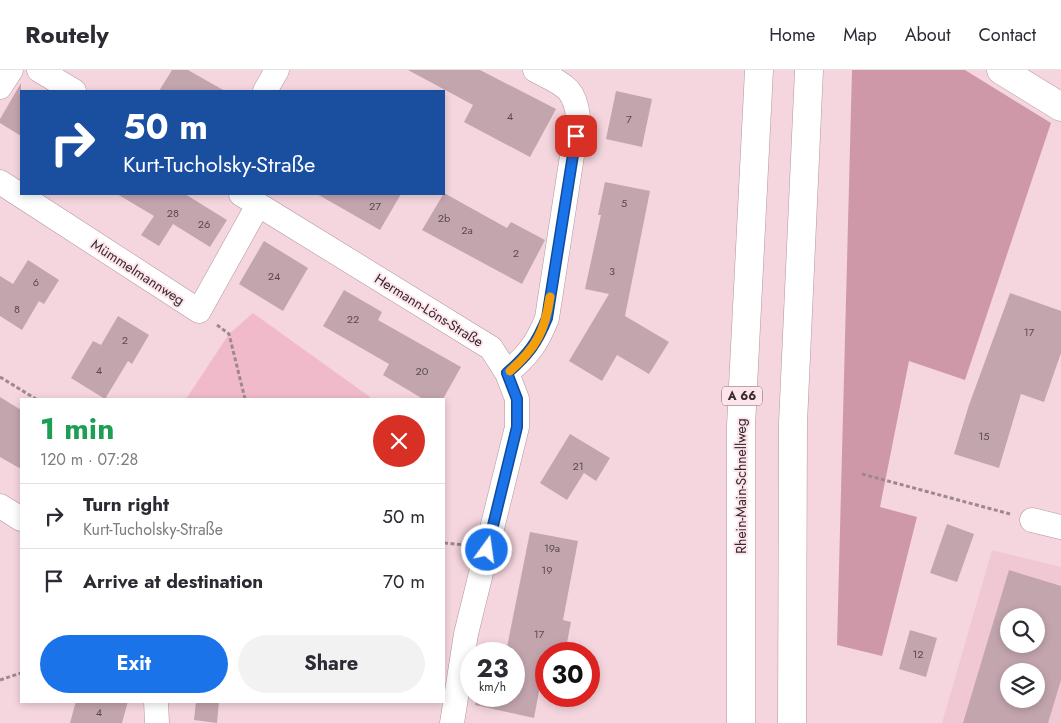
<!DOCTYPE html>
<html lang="en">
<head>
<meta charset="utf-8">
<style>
	:root { --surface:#fff; --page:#f2f2f3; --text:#2b2b33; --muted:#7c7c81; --line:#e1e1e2; --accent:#1a73e8 }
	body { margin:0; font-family:Jost,sans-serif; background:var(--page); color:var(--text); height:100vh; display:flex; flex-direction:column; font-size:19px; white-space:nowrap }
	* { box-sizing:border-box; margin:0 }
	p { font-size:16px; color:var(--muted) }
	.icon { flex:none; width:28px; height:28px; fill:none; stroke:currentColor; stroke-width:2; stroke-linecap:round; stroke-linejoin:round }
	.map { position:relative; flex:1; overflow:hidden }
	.drawer { position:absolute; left:20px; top:328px; width:425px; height:305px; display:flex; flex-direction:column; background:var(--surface); border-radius:0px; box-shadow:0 2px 8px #0003 }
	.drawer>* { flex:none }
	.top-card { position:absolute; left:20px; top:20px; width:425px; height:105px; border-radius:0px; box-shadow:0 2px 8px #0003; background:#1a4fa0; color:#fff; overflow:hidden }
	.tools { position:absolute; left:1000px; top:538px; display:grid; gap:10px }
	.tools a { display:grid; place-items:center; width:45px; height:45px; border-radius:50%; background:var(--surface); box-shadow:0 2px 8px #0003; font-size:25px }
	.speed { position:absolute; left:460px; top:572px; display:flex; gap:10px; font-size:25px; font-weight:700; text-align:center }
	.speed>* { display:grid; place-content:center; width:65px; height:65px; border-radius:50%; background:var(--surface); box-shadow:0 2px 8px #0003; line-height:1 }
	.speed small { font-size:12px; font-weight:400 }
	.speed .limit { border:8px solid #d22; background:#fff; color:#111 }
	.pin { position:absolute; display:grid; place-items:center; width:42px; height:42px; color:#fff; margin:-21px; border-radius:10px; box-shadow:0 2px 8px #0006 }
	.me { position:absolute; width:55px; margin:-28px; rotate:14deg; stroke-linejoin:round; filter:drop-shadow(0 0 4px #0008) }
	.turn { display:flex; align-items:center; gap:18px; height:105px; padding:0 20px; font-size:22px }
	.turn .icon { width:65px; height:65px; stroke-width:2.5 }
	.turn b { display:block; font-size:35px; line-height:42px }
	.round { display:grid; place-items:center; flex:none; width:52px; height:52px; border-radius:26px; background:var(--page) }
	.summary { display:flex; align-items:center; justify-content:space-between; height:85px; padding:0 20px }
	h1 { font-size:30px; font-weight:700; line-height:38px; color:#1e9e55 }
	.action { display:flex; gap:10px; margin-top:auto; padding:10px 20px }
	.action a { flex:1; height:58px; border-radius:30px; background:var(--accent); color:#fff; font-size:20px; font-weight:700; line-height:58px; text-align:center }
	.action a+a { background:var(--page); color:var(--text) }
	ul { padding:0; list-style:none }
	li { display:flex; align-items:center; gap:15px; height:65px; padding:0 20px; border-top:1px solid var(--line) }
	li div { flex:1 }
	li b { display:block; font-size:19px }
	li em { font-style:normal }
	header { display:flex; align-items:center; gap:30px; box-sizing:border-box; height:70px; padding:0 25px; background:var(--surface); border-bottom:1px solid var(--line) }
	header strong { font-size:24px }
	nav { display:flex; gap:28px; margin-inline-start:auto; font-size:18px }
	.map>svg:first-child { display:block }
	.built { fill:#f0c8d3; fill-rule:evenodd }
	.green { fill:#f0baca }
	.forest { fill:#cf98a9 }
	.building { fill:#c3a5ae; fill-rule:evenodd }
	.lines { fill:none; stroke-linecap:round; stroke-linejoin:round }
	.minor-casing { stroke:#b3959e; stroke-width:25 }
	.tertiary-casing { stroke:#b3959e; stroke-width:29 }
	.motorway-casing { stroke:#b3959e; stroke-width:29 }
	.path { stroke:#9e888e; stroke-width:3; stroke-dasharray:4 2.5; stroke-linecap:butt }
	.minor { stroke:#fff; stroke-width:24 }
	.tertiary { stroke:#fff; stroke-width:28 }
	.motorway { stroke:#fff; stroke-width:28 }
	.route-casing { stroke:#114b97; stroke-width:12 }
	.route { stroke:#1a73e8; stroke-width:9 }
	.slow { stroke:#f59e0b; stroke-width:9 }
	.labels { text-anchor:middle; stroke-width:4; stroke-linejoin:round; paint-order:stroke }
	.number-label { font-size:11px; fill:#5a4a4f }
	.shield { fill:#fee5ec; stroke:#736368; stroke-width:1 }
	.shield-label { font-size:12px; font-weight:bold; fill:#372b2f }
	.street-label { font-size:14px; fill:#372b2f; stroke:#fee5ec }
</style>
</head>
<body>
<header>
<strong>Routely</strong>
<nav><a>Home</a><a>Map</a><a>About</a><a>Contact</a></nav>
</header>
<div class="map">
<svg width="1061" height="653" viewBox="0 0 1061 653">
	<rect width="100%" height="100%" fill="#f5d6de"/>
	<path class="built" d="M992,480L1061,497V653H942ZM1009,546H1036V574H1009ZM1009,601H1036V629H1009Z"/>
	<path class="green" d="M253,243L370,327V329H186L229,264Z"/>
	<path class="forest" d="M852,0H965L1051,53L965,310L909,291L880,437L917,447L882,586L837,575Z"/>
	<path class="building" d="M172,0H188L225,21H159Z
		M408,0H480L556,39L530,87L464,52L473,35Z
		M21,13V66L0,53V49Z
		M616,21L652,29L642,77L606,69Z
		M605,112L650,121L625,246L669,272L649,304L617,285L602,311L569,291L609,224L585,219L601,145H598Z
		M444,123L507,158L511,152L545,170L522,214L422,160Z
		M117,124H185L227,150L210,177L173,154L159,176L141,165L154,146Z
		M317,124H401L380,160Z
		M264,171L308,198L283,241L239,214Z
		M28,190L59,210L44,234L39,231L22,260L0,246V206L13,214Z
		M344,220L382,242L378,250L461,297L443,329H423L383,305L389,294L323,256Z
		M1010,223L1061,241V283L1044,332L1021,324L999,398L954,384L969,335Z
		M118,246L149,265L132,294L128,291L105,329L71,308L93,271L101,275Z
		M0,327L21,340V399L0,387Z
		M570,364L610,388L596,411L584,403L567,430L540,413Z
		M947,454L974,464L957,512L930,503Z
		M530,462L578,471L563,550L571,552L566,578L558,576L556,584H546L534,648L475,635L476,626H514V579L507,577Z
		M1009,500L1061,516V610L1048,653H963ZM1009,546H1036V574H1009ZM1009,601H1036V629H1009Z
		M910,560L937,568L926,607L899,599Z
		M76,631H128L122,653H70Z
		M196,631H219L217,653L194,650Z"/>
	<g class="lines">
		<defs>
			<path id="minor" d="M39,0L74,21
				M0,17L11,0
				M265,21L277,0
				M0,112L199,241L258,135
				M241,124L491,278L507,303L517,329V357L466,564L452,653
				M507,303C528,285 537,274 547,248L578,47C575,16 561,14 535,0
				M0,436L21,449
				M1032,450L1061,457
				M156,631L157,653"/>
			<path id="tertiary" d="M1001,0L1061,37"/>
			<path id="motorway" d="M741,653V356L759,0
				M792,653L793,353L809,0"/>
		</defs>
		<use href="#minor" class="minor-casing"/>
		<use href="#tertiary" class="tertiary-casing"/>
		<use href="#motorway" class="motorway-casing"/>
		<path class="path" d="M217,255L229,264L245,329
			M0,307L36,329
			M862,404L1010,444
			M444,473L465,475
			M0,610L21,603"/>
		<use href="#minor" class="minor"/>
		<use href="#tertiary" class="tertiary"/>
		<use href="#motorway" class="motorway"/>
	</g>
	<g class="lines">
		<defs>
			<path id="route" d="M487,480L517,357V329L507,303C528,285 537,273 547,248L576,66"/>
		</defs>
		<use href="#route" class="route-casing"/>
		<use href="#route" class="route"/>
		<path class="slow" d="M510,301C536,278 545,261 550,227"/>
	</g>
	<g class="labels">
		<g class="number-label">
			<text x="510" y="50">4</text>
			<text x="629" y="53">7</text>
			<text x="624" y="137">5</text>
			<text x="375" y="140">27</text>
			<text x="173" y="147">28</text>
			<text x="444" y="152">2b</text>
			<text x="204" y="158">26</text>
			<text x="467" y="164">2a</text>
			<text x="516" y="187">2</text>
			<text x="612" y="205">3</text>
			<text x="274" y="210">24</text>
			<text x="36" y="216">6</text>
			<text x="17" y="243">8</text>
			<text x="353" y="253">22</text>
			<text x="1029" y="266">17</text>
			<text x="125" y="274">2</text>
			<text x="99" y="304">4</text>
			<text x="422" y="305">20</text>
			<text x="984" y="370">15</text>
			<text x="578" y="400">21</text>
			<text x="552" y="482">19a</text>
			<text x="547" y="504">19</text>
			<text x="539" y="568">17</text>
			<text x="918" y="588">12</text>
			<text x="99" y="646">4</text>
		</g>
		<rect class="shield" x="722" y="316.5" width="40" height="19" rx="4"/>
		<g class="shield-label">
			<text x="742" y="330">A 66</text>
		</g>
		<g class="street-label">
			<text transform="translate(138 202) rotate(33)" y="5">Mümmelmannweg</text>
			<text transform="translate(429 240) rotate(32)" y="5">Hermann-Löns-Straße</text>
			<text transform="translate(741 416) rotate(-90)" y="5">Rhein-Main-Schnellweg</text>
		</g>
	</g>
</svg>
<div class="tools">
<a><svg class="icon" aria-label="search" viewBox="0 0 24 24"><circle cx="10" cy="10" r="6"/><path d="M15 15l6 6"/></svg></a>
<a><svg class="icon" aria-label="layers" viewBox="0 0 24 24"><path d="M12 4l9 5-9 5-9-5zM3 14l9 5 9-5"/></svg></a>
</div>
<div class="speed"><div>23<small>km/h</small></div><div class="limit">30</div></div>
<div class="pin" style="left:576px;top:66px;background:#d93025"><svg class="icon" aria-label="arrive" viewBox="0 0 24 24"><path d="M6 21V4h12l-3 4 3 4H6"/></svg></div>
<svg class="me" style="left:487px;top:480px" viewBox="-20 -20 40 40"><circle r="17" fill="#1a73e8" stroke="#fff" stroke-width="3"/><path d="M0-11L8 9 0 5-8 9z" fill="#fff"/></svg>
<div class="top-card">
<div class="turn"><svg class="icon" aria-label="right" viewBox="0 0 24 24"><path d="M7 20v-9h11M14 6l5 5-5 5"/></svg><div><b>50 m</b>Kurt-Tucholsky-Straße</div></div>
</div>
<section class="drawer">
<div class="summary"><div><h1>1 min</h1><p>120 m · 07:28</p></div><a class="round" style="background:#d93025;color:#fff"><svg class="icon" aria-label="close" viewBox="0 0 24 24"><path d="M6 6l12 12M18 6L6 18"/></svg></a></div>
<ul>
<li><svg class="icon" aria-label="right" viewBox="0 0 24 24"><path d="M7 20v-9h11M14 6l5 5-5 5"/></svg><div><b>Turn right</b><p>Kurt-Tucholsky-Straße</p></div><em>50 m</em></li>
<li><svg class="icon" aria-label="arrive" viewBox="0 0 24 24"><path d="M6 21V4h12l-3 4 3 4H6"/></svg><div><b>Arrive at destination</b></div><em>70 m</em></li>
</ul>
<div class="action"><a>Exit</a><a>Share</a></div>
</section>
</div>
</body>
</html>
